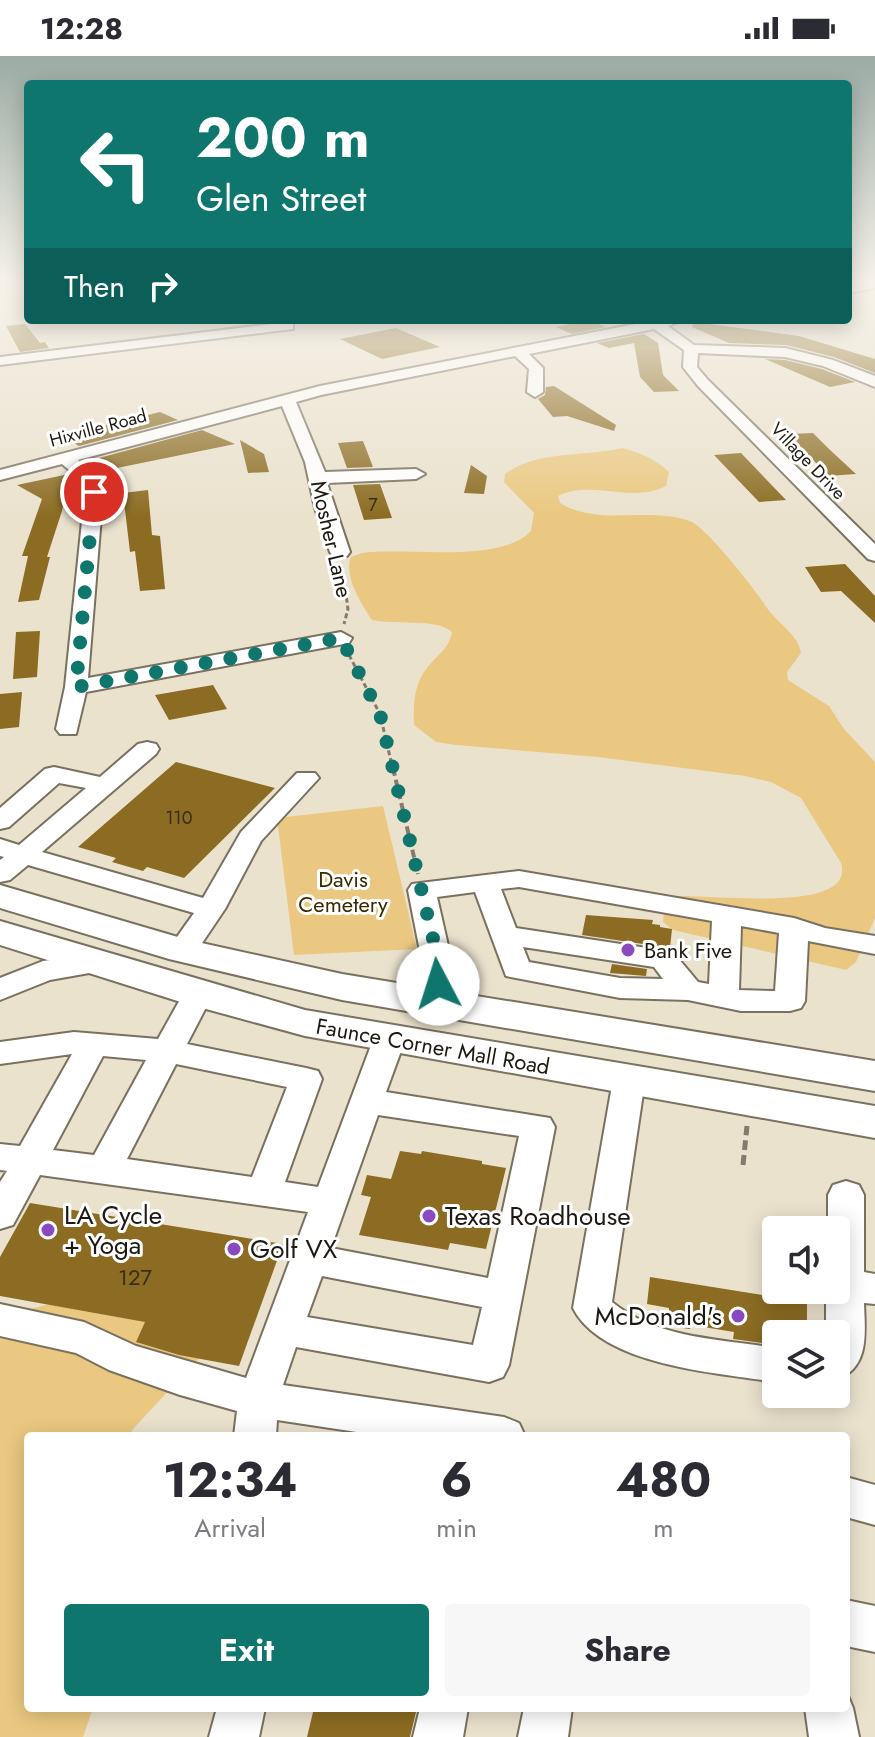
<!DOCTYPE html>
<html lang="en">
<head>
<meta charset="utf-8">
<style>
	:root { --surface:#fff; --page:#f7f7f7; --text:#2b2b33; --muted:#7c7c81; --accent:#0f766e }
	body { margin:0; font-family:Jost,sans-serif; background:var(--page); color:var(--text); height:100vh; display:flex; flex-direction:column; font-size:30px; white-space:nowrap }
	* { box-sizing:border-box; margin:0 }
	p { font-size:26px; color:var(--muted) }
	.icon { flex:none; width:44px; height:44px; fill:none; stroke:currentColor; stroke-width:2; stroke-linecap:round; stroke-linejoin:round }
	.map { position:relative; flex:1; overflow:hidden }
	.side { position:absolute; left:24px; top:1376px; width:826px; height:280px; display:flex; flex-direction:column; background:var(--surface); border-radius:8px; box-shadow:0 4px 20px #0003 }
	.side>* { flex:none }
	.top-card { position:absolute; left:24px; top:24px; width:828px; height:244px; border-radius:8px; box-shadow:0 4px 20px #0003; background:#0f766e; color:#fff; overflow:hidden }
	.controls { position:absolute; left:762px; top:1160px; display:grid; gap:16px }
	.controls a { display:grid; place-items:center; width:88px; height:88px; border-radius:8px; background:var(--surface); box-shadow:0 4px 20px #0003; font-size:40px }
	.pin { position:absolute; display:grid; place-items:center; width:68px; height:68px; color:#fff; margin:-34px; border:4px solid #fff; border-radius:50%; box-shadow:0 2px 8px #0007 }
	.me { position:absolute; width:88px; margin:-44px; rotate:355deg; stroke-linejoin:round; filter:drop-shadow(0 0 6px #0008) }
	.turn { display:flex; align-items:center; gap:28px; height:168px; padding:0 40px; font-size:36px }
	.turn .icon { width:104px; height:104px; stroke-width:2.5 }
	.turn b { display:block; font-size:56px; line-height:68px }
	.then { display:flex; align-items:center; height:76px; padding:0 40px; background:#0003; gap:16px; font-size:30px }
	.eta { display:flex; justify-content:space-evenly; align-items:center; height:136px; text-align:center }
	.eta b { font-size:48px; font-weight:700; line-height:56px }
	.cta { display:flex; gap:16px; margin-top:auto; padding:16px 40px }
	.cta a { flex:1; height:92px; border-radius:8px; background:var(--accent); color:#fff; font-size:32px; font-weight:700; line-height:92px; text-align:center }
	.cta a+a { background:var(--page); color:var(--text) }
	.status { display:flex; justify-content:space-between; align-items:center; height:56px; padding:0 40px; background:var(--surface); direction:ltr }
	.status svg { height:22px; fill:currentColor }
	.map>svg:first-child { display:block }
	.green { fill:#eac881 }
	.building { fill:#8c6c23 }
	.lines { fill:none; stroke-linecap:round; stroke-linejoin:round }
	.minor-casing { stroke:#79715f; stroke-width:4 }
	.major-casing { stroke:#79715f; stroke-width:4 }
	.path-far2 { stroke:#827b6e; stroke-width:3; stroke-dasharray:5 3; stroke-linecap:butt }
	.path-far1 { stroke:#827b6e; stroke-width:4; stroke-dasharray:8 4; stroke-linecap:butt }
	.path { stroke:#827b6e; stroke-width:5; stroke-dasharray:10 5; stroke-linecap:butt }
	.minor { fill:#fff; fill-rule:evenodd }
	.major { fill:#fff; fill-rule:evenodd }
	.route { stroke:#0f766e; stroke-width:14; stroke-dasharray:0 25.2 }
	.poi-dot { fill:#8a49be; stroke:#fff; stroke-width:3 }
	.labels { text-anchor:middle; stroke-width:6; stroke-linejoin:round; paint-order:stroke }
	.far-street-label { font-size:18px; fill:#1d1912; stroke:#fff }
	.number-label { font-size:18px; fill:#392e16 }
	.street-label { font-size:22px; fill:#1d1912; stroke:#fff }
	.park-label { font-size:22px; fill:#3a2900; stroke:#fff }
	.poi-label { font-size:22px; fill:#1d1912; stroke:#fff; text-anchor:start }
	.near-number-label { font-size:22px; fill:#392e16 }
	.near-poi-label { font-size:26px; fill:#1d1912; stroke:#fff; text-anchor:start }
</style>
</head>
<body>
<div class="status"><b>12:28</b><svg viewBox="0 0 49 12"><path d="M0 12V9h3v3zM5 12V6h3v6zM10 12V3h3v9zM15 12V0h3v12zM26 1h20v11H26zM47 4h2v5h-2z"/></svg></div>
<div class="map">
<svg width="875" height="1681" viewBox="0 0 875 1681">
	<rect width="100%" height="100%" fill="#ebe2ce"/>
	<path class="green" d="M622,392C639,396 657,404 669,416L666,430C632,448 591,423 558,440L560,447C583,461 611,460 638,459C654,459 677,459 692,466C709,475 754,532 765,549C775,566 798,577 801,597L787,616L788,624L829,650L844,673L875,706V862L856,906L846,914L673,874L663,866L665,841C692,835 858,862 841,807L801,742L771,726L745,720L598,701L456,689L436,686L414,669C413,649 414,628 427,612C437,599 449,593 452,576C437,562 394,569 372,564C362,549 343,519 351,501L362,497C406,491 500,508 531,475L534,457L504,426L505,418C537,394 585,401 622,392Z
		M383,750L417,893L294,899L277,762Z
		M113,1232L203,1298L132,1374L131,1380H28V1652H93L83,1681H0V1263C37,1249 76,1243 113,1232Z"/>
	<path class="building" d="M589,264L606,271L572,278L556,271Z
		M694,266L799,280L875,303V317L834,301L786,289L729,287L692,271Z
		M25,268L40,287L45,286L49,292L20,296L6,270Z
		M396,272L440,291L382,303L340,283Z
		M644,278L658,287L663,319L679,335L654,336L640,321L634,287L609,292L597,287Z
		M765,303L785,304L822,313L855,326L830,331Z
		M554,330L616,369L614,375L567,360L553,361L538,343L545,339L546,331Z
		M160,356L178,364L79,390L62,380Z
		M202,374L235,388L117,412L99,402Z
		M813,377L829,393L856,418L828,420L789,378Z
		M240,384L264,398L269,416L248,417Z
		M363,385L373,411L347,412L338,387Z
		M741,397L786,444L759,446L714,399Z
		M471,409L487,420L484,438L464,437Z
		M69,418L62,455L47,501H50L39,544L18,546L28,500H22L42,443L17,429Z
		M380,428L392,462L364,464L353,429Z
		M148,434L152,479L160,480L165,533L140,535L135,495L130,496L123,437Z
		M845,508L875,540V567L841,535L821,536L805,511Z
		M40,575L37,621L13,623L16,576Z
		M213,629L227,653L169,664L155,639Z
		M22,636L19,671L0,673V638Z
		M176,706L275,732L184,822L147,811L143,815L112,806L116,802L78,791Z
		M586,859L653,864L652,868L660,869V871L672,873L670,892L582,879Z
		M612,908L647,913L646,920L610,917Z
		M400,1095L421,1098L422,1095L482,1105V1108L506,1112L486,1193L450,1187L448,1194L359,1179L371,1141L361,1139L367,1119L391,1123Z
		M30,1147L283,1188L239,1310L179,1299L136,1286L145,1266L0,1240V1201Z
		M650,1221L807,1246V1278H776V1289L733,1283L734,1276L691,1269L690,1273L668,1270L669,1252L647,1248Z
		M314,1652H417L410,1681H307Z"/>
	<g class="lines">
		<defs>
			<path id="minor" d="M875,225V232L848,237V229Z
				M656,264H684L668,270L694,289L785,292L833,304L875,320V331L823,310L785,301L698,297L697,311L708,324L875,488V505L868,503L698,330L683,311L684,294L654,273L529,298L543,312V336L535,341L527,336L529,313L515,300L321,339L296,346L325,416L416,413L425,418L416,423L327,427L350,496L347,500H333L330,496L315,452L305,406L282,350L78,404L94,417L103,436L88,622L341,576L352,582L349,587L86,636L76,678H60L56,673L65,631L85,436L80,423L62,408L0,424V414L320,330Z
				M288,266L293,267V273L0,309V301Z
				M147,686L156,688L159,693L156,698L42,796L203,842L241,776L297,717H315L319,722L261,785L225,853L192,902L182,904L172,902L167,895L194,857L28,809L10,824L0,826V804L4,801L0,800V783L19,789L86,732L59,727L9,771L0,773V752L45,713L54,711L100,721L138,688Z
				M519,815L794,862L825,872L875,880V898L808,885L805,945L801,952L790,955H741L688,944L620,942L506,920L475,836L437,841L454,916L442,954L431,957L420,954L416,947L424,916L408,834L412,828ZM519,831L712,865L709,928L698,926L673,896L516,872L501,833ZM741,870L779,877L775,935L739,934ZM523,891L654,911L663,923L620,922L529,906Z
				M96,898L106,900L111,907L106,914L50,924L0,944V922L43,905Z
				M198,928L209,931L213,938L187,988L306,1012L318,1015L322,1023L285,1126L318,1131L373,984L378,976L389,973L400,976L405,984L386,1036L550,1062L555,1071L509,1309L503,1321L489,1326L296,1291L283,1329L504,1361L519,1367L525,1380H383L277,1364L276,1380H234L237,1355L180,1339L109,1314L76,1297L0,1280V1248L84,1266L136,1290L246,1322L308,1156L40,1119L13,1169L0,1173V1126L7,1115L0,1114V1088L20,1090L72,998L0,1008V986L74,976L158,983L187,931ZM103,1000L146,1004L94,1099L53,1094ZM176,1008L287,1031L252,1121L127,1103ZM378,1059L519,1080L488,1222L331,1192ZM322,1220L482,1251L473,1289L307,1261Z
				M629,1013L641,1016L645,1024L612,1246C657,1283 721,1283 776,1292V1326C719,1317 602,1310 573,1252L613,1024L617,1016Z
				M846,1125L859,1129L864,1139V1216L875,1218V1248L864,1247C865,1277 870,1312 836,1324V1278H826V1234H836V1174H828V1139L833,1129Z
				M846,1421L875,1429V1469L846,1461Z
				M846,1544L875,1550V1596L846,1590Z
				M846,1635L853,1652L859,1681H809L805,1652H846Z
				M217,1652H265L259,1681H209Z
				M420,1652H468L463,1681H413Z
				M524,1652H572L568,1681H518Z"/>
			<path id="major" d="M0,829L188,884L342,918L875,1005V1035L342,944L169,903L0,852Z
				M0,865L305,954L875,1050V1082L305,980L184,947L0,889Z"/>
		</defs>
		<use href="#minor" class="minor-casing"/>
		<use href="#major" class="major-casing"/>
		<path class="path-far2" d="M342,510L348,553L344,568
			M349,599L380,658L393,714"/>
		<path class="path-far1" d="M393,712L418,818"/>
		<path class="path" d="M743,1109L747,1070"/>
		<use href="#minor" class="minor"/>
		<use href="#major" class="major"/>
	</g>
	<linearGradient id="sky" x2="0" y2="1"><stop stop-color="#9baba4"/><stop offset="0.49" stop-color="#f6f2e9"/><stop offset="1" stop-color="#f6f2e9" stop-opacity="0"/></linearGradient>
	<rect width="875" height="461" fill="url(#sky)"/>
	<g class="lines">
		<path class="route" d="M94,436L76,631L341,582L380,658L438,904V928"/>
	</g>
	<g class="poi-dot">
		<circle cx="628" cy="894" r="8"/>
		<circle cx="429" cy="1160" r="8"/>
		<circle cx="48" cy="1174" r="8"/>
		<circle cx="234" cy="1193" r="8"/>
		<circle cx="738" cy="1260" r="8"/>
	</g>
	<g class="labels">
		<g class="far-street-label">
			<text transform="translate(98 372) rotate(-15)" y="6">Hixville Road</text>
			<text transform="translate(808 405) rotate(46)" y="6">Village Drive</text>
		</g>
		<g class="number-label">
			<text x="373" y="455">7</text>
			<text x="179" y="768">110</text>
		</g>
		<g class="street-label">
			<text transform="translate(332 483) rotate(77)" y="8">Mosher Lane</text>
			<text transform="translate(433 990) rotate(10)" y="8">Faunce Corner Mall Road</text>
		</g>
		<g class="park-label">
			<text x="343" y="831">Davis<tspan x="343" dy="25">Cemetery</tspan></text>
		</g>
		<g class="poi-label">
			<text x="644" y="902">Bank Five</text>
		</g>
		<g class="near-number-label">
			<text x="135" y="1229">127</text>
		</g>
		<g class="near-poi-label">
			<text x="64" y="1168">LA Cycle<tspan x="64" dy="30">+ Yoga</tspan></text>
			<text x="445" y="1169">Texas Roadhouse</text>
			<text x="250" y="1202">Golf VX</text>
			<text x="722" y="1269" text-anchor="end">McDonald's</text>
		</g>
	</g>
</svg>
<div class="controls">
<a><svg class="icon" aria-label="sound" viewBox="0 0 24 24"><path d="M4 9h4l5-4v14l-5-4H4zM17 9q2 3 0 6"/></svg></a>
<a><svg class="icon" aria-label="layers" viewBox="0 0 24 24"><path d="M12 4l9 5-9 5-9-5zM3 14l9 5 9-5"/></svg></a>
</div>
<div class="pin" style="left:94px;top:436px;background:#d93025"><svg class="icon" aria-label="arrive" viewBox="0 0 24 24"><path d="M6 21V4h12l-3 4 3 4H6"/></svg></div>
<svg class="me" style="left:438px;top:928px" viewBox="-20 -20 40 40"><circle r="19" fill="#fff"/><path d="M0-13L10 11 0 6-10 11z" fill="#0f766e"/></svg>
<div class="top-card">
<div class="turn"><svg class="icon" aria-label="left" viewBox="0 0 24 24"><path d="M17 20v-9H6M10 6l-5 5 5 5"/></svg><div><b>200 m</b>Glen Street</div></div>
<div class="then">Then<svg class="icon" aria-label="right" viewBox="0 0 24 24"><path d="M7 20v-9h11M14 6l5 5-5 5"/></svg></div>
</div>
<section class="side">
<div class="eta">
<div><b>12:34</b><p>Arrival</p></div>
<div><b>6</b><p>min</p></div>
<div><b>480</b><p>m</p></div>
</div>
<div class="cta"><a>Exit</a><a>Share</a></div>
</section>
</div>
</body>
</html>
